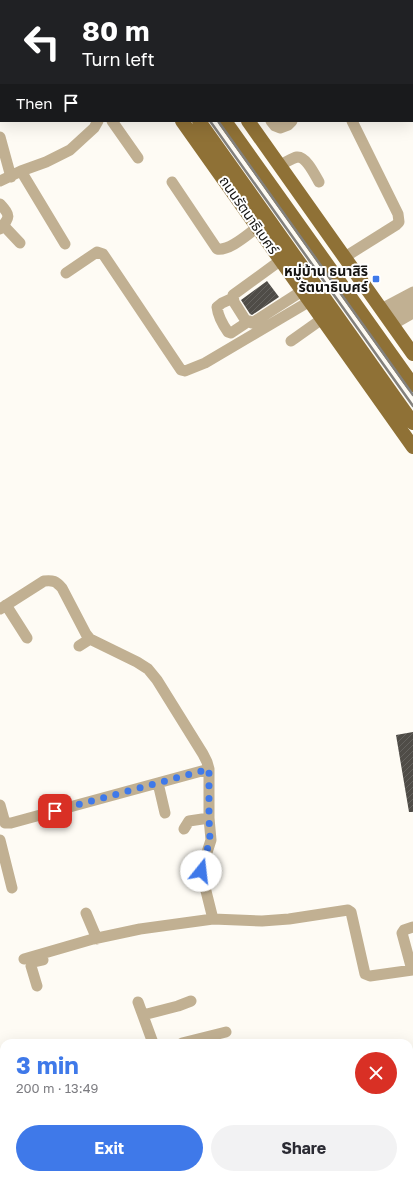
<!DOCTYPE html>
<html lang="en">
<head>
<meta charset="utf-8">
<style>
	:root { --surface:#fff; --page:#f2f2f3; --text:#2b2b33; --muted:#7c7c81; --accent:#3f79e9 }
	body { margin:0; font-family:"Golos Text","Noto Sans Thai",sans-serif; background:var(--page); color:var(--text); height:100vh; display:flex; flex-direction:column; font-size:15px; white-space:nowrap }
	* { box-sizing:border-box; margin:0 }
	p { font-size:13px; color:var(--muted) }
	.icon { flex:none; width:22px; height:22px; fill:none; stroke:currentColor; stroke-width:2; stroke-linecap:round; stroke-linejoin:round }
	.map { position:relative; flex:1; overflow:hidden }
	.side { position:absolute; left:0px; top:1039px; width:413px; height:140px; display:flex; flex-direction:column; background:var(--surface); border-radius:12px 12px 0 0; box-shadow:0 4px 16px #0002 }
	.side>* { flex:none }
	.hud { position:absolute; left:0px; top:0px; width:413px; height:122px; box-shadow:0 4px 16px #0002; background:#202124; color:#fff; overflow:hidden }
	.pin { position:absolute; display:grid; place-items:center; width:34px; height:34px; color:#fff; margin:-17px; border-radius:8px; box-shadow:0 2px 6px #0006 }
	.me { position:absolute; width:44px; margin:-22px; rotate:16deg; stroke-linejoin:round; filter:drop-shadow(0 0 3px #0008) }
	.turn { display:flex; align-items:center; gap:14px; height:84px; padding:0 16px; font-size:18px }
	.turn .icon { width:52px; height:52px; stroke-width:2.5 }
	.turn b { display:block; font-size:28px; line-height:34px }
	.then { display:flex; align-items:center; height:38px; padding:0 16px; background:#0003; gap:8px; font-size:15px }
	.round { display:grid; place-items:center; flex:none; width:42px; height:42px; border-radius:21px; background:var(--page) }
	.head { display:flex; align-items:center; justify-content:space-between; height:68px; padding:0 16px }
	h1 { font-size:24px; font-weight:700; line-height:30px; color:var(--accent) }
	.action { display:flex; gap:8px; margin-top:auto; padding:8px 16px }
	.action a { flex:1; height:46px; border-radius:24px; background:var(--accent); color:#fff; font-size:16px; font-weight:700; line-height:46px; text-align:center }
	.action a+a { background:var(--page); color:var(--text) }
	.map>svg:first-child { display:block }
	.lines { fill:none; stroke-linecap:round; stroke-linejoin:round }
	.river { stroke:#caa45d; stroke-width:15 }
	.building { fill:url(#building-hatch) }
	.minor { stroke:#c1b092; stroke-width:11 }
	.major { stroke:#8f7136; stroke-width:14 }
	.rail { stroke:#83817d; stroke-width:2.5 }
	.route { stroke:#3f79e9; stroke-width:7; stroke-dasharray:0 12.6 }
	.poi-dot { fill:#3f79e9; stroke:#fff; stroke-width:1.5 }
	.labels { text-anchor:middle; stroke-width:4; stroke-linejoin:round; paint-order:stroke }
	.street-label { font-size:14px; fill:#141311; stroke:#fff }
	.poi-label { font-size:14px; font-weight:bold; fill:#141311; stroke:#fff; text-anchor:end }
</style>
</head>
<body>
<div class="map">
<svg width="413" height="1179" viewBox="0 0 413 1179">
	<defs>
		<pattern id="building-hatch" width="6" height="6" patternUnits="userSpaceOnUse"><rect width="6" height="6" fill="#4f4c47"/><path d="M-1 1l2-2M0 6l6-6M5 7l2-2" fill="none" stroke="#64625e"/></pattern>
	</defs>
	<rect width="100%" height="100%" fill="#fefbf4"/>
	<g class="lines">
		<path class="river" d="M22,1L23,0
			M0,36L1,35
			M0,1091L4,1105
			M15,1175L16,1179"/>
	</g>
	<path class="building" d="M267,281L279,297L252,315L250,314L241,300Z
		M413,732V812H409L396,735Z"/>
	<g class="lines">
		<path class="minor" d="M231,0L232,1
			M112,121L138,158
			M271,121L275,126L280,128L288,125L292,121
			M0,137L11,177
			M280,165C285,163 292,158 297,157C306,156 315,175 319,182
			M21,171L65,244
			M0,181L21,171L46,162L70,150L94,128L98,121
			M172,182L217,249C230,251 248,234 258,227
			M0,204C11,216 10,217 0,229
			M3,225L20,243
			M345,257L396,225L399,222L398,214L352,121
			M281,260L233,295L234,302L246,321L252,323L302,291
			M66,273L97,252L103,254L181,370L185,371L205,363L310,301
			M233,298L222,303L217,307C218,316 223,325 228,332L231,333L249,321
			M381,309L413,292
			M387,317L413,302
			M392,325L413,313
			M291,341L322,319
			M6,605L27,638
			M0,609L44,581C53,580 56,581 62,588L86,634L90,639L137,662L148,669L157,680L203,754L207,762L209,769V818L211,840L201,871L213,919L262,921L289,919L348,910L351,912L365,974L370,976L413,970
			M79,646L90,639
			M158,783L165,813
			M0,805L5,823H11L209,769
			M184,829L189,821L209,818
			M0,840L12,888
			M86,913L97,939
			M24,959L93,939L140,929L213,919
			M412,970L402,933L404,930L413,927
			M37,986L31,966L34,962L43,960
			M138,1002L153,1043
			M143,1015L178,1006L191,1001
			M182,1043L226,1032
			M204,1175L205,1179
			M281,1175V1179
			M322,1175V1179
			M366,1175L373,1179
			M304,1179L305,1175
			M330,1179L348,1175"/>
		<path class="major" d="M96,0V1
			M114,0L115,1
			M138,0L139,1
			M162,0L163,1
			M182,121L413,447
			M199,121L413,423
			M225,121L413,385
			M248,121L413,354"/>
		<path class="rail" d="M124,0V1
			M132,0V1
			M210,121L413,406
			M218,121L413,395"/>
	</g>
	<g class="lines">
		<path class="route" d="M55,811L209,769V818L210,840L201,871"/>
	</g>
	<rect class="poi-dot" x="372" y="275" width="8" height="8" rx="2"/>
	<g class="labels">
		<g class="street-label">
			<text transform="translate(249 215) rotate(55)" y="5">ถนนรัตนาธิเบศร์</text>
		</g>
		<g class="poi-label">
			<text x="368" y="276">หมู่บ้าน ธนาสิริ<tspan x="368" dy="16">รัตนาธิเบศร์</tspan></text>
		</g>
	</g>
</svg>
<div class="pin" style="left:55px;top:811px;background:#d93025"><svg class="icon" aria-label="arrive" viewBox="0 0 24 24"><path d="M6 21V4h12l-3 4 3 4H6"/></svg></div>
<svg class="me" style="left:201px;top:871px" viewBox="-20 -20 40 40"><circle r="19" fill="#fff"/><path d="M0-13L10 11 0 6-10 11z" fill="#3f79e9"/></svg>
<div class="hud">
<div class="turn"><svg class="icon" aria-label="left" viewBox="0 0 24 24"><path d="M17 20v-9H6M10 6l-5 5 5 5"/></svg><div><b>80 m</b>Turn left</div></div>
<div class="then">Then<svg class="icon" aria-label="arrive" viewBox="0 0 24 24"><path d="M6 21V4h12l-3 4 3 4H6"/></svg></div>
</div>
<section class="side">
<div class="head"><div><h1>3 min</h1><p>200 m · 13:49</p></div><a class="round" style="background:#d93025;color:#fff"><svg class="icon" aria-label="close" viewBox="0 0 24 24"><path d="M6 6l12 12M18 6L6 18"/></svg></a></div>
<div class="action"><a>Exit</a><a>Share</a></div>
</section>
</div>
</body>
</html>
